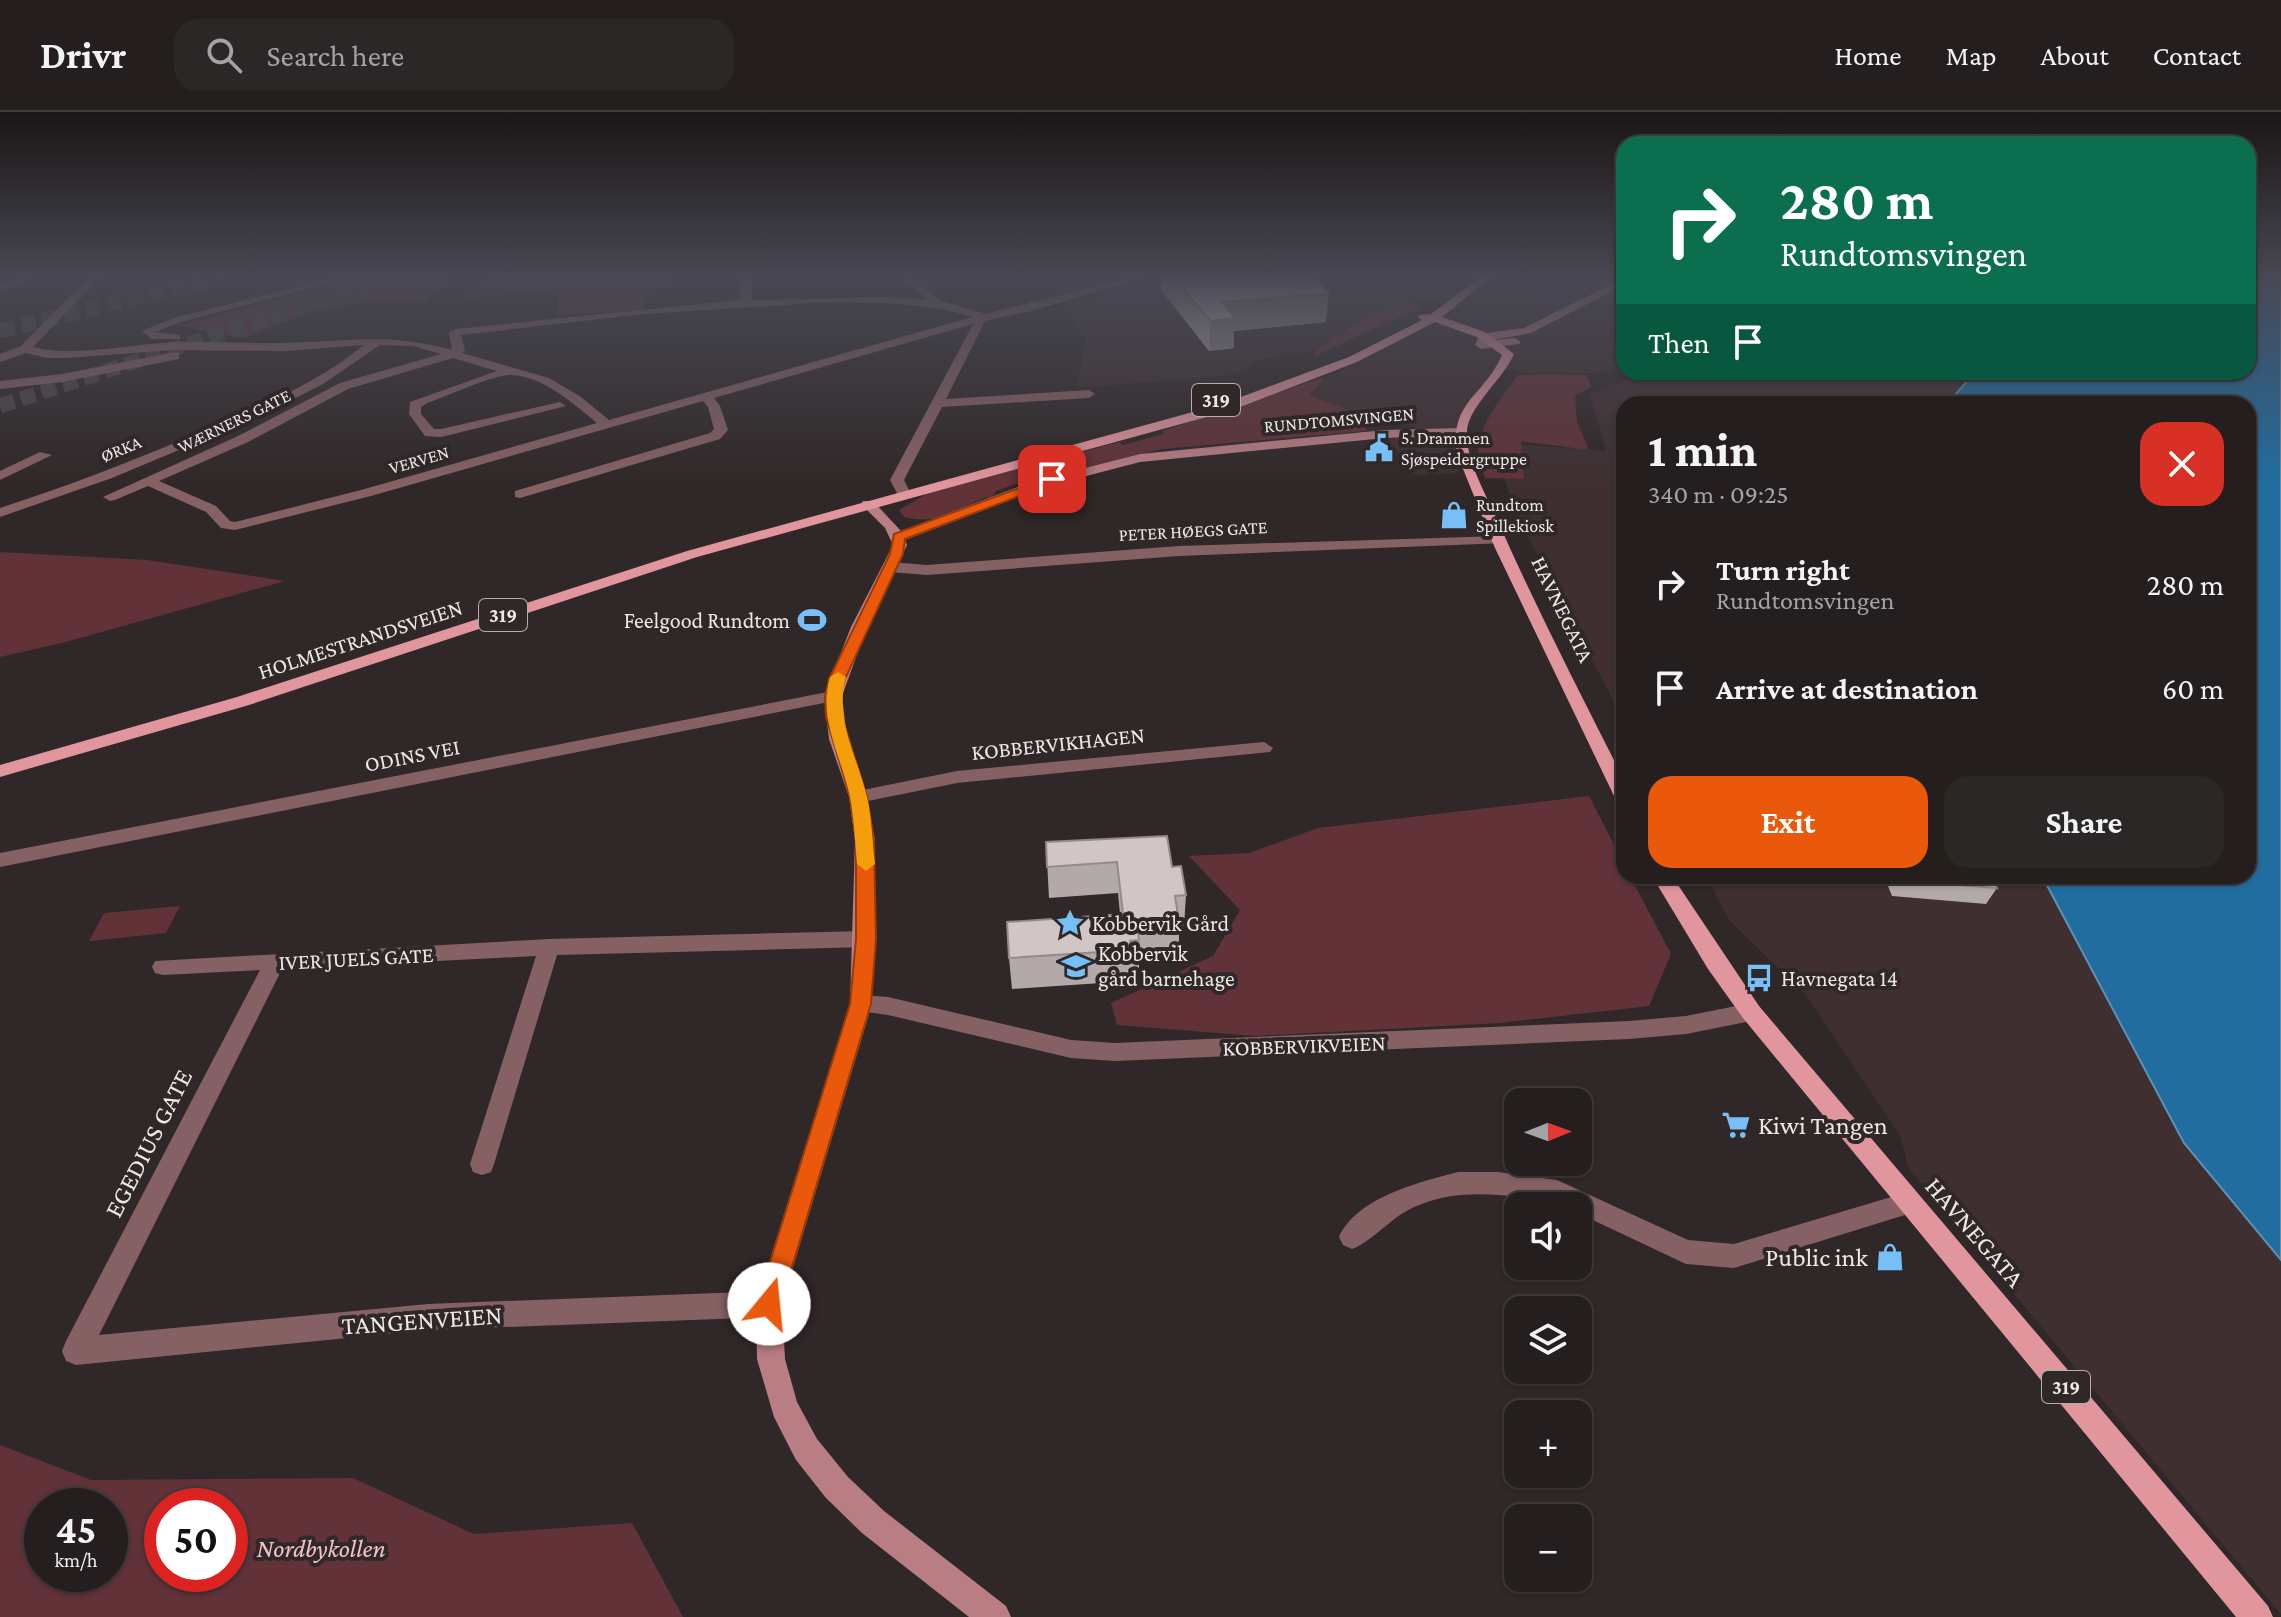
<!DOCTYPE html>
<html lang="en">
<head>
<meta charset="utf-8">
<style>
	:root { --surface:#241e1e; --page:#2c2727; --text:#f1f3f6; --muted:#a3a2a4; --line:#413c3c; --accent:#ea580c }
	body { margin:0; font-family:"Crimson Pro",serif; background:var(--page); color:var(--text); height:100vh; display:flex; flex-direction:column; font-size:30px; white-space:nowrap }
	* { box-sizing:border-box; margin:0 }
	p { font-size:26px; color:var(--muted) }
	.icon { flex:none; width:44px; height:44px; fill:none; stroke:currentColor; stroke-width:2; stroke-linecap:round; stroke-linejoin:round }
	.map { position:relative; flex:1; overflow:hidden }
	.side { position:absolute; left:1616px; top:284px; width:640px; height:488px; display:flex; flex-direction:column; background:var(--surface); border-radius:24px; box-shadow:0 2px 6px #0004,0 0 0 2px var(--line) }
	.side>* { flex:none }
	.guide { position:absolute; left:1616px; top:24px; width:640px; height:244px; border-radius:24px; box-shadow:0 2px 6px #0004,0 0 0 2px var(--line); background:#0b6e4f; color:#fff; overflow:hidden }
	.needle { width:52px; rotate:89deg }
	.controls { position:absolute; left:1504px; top:976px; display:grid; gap:16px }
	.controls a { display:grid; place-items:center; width:88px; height:88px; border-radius:16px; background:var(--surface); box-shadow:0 2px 6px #0004,0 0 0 2px var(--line); font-size:40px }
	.speed { position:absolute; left:24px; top:1376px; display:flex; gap:16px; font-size:40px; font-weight:700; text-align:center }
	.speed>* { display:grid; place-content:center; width:104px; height:104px; border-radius:50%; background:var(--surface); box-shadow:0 2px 6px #0004,0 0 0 2px var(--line); line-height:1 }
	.speed small { font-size:20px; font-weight:400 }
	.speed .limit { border:12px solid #d22; background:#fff; color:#111 }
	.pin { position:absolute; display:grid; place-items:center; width:68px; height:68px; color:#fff; margin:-34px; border-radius:16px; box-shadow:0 4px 12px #0006 }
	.me { position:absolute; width:88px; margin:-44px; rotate:17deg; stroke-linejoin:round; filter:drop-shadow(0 0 6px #0008) }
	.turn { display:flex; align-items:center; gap:28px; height:168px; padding:0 32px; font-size:36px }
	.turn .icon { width:104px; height:104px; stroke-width:2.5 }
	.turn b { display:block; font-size:56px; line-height:68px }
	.then { display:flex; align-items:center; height:76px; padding:0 32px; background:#0003; gap:16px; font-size:30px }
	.round { display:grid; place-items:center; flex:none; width:84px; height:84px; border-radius:24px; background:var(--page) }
	.overview { display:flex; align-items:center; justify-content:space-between; height:136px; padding:0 32px }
	h1 { font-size:48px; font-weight:700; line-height:60px }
	.button { display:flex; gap:16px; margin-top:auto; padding:16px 32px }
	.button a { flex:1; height:92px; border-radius:24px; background:var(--accent); color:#fff; font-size:32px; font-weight:700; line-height:92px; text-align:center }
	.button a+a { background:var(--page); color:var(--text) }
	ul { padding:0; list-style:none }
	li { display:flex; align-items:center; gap:24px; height:104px; padding:0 32px }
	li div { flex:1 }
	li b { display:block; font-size:30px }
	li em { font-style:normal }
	header { display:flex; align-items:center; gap:48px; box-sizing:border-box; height:112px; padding:0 40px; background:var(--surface); border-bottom:2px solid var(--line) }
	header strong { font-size:38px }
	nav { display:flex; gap:44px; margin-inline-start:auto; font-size:28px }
	.search { width:560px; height:72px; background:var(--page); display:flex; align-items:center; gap:20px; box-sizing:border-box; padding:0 28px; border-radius:24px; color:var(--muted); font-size:30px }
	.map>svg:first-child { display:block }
	.built { fill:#3f2f31 }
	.green { fill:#613238; fill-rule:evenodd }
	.water { fill:#216da0; stroke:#5e92b5; stroke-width:2 }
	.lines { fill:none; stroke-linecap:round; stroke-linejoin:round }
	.highway-tunnel { stroke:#4c4545; stroke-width:15; stroke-dasharray:15 7; stroke-linecap:butt }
	.street { fill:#866164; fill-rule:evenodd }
	.secondary { fill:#b97e84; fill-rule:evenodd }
	.primary { fill:#e1959d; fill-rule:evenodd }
	.wall { fill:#b4a9aa }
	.shaded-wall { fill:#928a8b }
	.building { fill:#d1c5c6; stroke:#928a8b; stroke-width:2 }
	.route { fill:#ea580c; stroke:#983908; stroke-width:2 }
	.slow { fill:#f59e0b }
	.labels { text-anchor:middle; stroke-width:8; stroke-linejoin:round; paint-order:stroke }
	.far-street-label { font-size:18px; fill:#ede7e7; stroke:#302828 }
	.far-poi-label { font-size:18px; fill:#ede7e7; stroke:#302828; text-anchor:start }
	.shield { fill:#302828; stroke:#b4aeae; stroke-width:2 }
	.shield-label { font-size:20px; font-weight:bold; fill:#ede7e7 }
	.street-label { font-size:22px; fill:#ede7e7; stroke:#302828 }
	.poi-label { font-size:22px; fill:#ede7e7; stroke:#302828; text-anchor:start }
	.near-poi-label { font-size:26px; fill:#ede7e7; stroke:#302828; text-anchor:start }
	.near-street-label { font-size:26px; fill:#ede7e7; stroke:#302828 }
	.near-park-label { font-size:26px; font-style:italic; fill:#f3c3c7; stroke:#302828 }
</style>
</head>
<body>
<header>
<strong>Drivr</strong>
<div class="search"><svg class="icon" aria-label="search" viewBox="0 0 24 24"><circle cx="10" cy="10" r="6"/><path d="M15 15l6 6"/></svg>Search here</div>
<nav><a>Home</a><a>Map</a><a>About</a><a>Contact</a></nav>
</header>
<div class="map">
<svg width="2281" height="1505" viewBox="0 0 2281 1505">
	<rect width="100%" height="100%" fill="#302828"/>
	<path class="built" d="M1183,163H1363L1401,184L1315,238L1249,250V257L1226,264L1076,276L1087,224H1080L1079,215L1062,194L1163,165Z
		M1377,163H1624V259L1543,264L1502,257L1460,320L1458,361L1414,363L1389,328L1423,318L1371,305L1308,283L1324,268L1404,226L1468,186L1421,187Z
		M1649,260H1978L1962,272L1947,292H1624V609L1518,406L1492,331L1606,339L1590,281Z
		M1706,764H2042L2184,1031L2281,1148V1502L1908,1055L1901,1025L1806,883L1729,808Z"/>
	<path class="green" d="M368,163H456L426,189H368L306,201L244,226L176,214Z
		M493,163H675L674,175L647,177L643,198L558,203L557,177L464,186Z
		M1401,184L1421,195L1315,244V238Z
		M1518,263H1587L1591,275L1575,284L1577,310L1589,338L1521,329L1524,367L1485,366C1483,359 1478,349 1478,342C1478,312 1502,286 1518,263Z
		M1321,266L1324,268L1309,283L1371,306L1366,319L1162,337L1013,373L996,379L991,387L987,385C959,396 935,414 904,405L899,398L928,381L1119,330L1123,333L1164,322L1162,319Z
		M0,440L147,448L285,469L62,531L0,545Z
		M1589,684L1624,752V764H1630L1671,842L1649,894L1500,911L1254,924L1117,913L1111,891L1213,844L1240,798L1189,744L1249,741L1318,716Z
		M180,794L166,821L89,829L104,801Z
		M0,1333L91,1368L353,1366L474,1422L632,1411L683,1505H0ZM42,1394H110V1462H42ZM230,1394V1462H162V1394Z"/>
	<path class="water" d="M2248,163H2281V1148L2184,1031L2042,764H2248V292H1947L1975,260H2248Z"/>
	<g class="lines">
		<path class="highway-tunnel" d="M0,219L230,163
			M0,294L398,163"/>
		<path class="street" d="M28,163H42L0,180V173Z
			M91,163H102L33,235C73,245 120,234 161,231C201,228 242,232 283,231C348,230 387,220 452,238L449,220L455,217L740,188L741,163H751L752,188L888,185L928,188L898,163H909L942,189L986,202L1139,163H1154L1031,199L985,209L946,287L1089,278L1095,282L1089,286L942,295L904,368L911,382L904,386L899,385L890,368L973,212L714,286L720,294L728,318L720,327L520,386L515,385V379L710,321L714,317L708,295L703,289L371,384L235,418L221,416L206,400L148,374L115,388L110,389L103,385L238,324L340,271L441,242L413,234L380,233L323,272L260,304L112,366L0,405V396C68,374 135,348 201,320C258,296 316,272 364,233L285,239L174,238L67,246H46L26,241L0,250V242L21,234ZM813,191C867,191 921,188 972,205L609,308L581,285L549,266L462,241L465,238L461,223L644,202ZM453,246L497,259L410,290L409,302L425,324L441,325L566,294L560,290L441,317H434L421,302V295L427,291C445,285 495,262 511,263C543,264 574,292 597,311L361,378L235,410L230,409L216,394L159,369L248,330L348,277Z
			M346,163H362L181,210L155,220L180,223V227H152L142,219L173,206Z
			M175,240L179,241V247L62,270L0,277V269L62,262Z
			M40,340L52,343L0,368V359Z
			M1500,424L1507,428L1505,431L1179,444L927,463L890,460L882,455L890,450L927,453L1179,434Z
			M833,579L842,584L839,588L0,755V741Z
			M1264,630L1273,636L1270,640L957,671L858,691L849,685L858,679L957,659Z
			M866,819L873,821L877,827L873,833L866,835L557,843L494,1052L491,1060L482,1063L473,1060L470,1052L536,844L282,857L99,1223L428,1192L769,1179L779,1183L782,1192L779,1201L769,1205L428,1218L76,1253L66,1249L62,1239L66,1229L260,858L163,863L155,861L152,855L155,849L549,827Z
			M861,883L888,885L1071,928L1115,931L1629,909L1686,904L1751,891L1759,894L1762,900L1759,906L1751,909L1686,922L1629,927L1115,949L1071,946L888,903L853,898L850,892L853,886Z
			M1458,1060H1498L1557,1068L1688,1128L1734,1132L1908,1080L1917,1083L1921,1091L1917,1099L1908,1102L1734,1156L1686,1152L1578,1101V1094C1567,1094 1559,1090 1548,1089C1504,1083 1461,1076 1419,1093C1392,1103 1375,1128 1352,1137L1343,1133L1339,1125C1357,1085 1420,1070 1458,1060Z"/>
		<path class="secondary" d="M1624,166V173L1531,221L1488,229L1515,226L1521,230L1519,232L1481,237L1475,233L1480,222L1524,216Z
			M1460,316L1467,320L1465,323L1385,326L1140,350L1044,375L905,428L907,433L867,515L842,584L847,627L867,685L875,728L872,892L782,1192L785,1247L797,1290L817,1327L848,1365L884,1399L1006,1494L1011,1505H969L862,1421L826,1386L796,1348L774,1305L757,1247L756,1192L850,892L855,728L849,685L829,627L824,584L851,515L893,433L885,416L861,392L863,389H873L901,419L1034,369L1140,342L1385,318Z"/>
		<path class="primary" d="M1483,163H1494L1442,205L1485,220L1514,242C1504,266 1468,295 1467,319C1465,346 1485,381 1496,405C1535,494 1580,581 1624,668V692L1615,686L1495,436L1457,342C1449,289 1484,285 1502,243L1477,225L1435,210L1357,250L1232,298L697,445L249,593L0,665V653L237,585L687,439L1222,292L1349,245L1422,208L1418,205L1420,203L1431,202Z
			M1652,764H1672L1759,894L2268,1494L2273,1505H2236L1743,906L1708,857Z"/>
	</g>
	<path class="wall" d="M1161,163H1311L1326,210L1234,219V236L1209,239L1161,178Z
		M1046,730L1172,755L1186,783L1184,814L1179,815V847L1139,850V859L1131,860V869L1012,877L1009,846L1120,802L1118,781L1049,786Z
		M1884,764H1991L1997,776L1986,792L1892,784Z"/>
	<path class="shaded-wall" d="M1329,181L1326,210L1234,219V236L1209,239L1210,209L1222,190Z"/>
	<path class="building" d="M1172,163H1311L1329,181L1222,190L1235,206L1210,209Z
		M1167,724L1172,755L1181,754L1186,783L1175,784L1180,816L1138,819L1139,828L1130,829L1131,838L1009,846L1007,810L1123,802L1117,750L1047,755L1046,730Z
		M1900,764H1991L1997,776L1902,768Z"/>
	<linearGradient id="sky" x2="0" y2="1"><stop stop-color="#1a1616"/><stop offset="0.44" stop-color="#484853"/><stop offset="1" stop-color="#484853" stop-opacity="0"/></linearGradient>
	<rect width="2281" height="373" fill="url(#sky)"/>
	<path class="route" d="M1052,364L1059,367L1057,370L905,427L903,442L845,567L840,584L842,605L867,685L874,728L876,827L871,892L781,1192L778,1200L769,1203L761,1200L757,1192L850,892L856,827V728L850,685L826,605L825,584L829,567L890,442L894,422Z"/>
	<path class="slow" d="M838,560L846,565C834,608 857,643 867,685C872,706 872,730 875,752L866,759L857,752C855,730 854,706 850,685C841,643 818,608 830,565Z"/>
	<defs>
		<symbol id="civic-bare" viewBox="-9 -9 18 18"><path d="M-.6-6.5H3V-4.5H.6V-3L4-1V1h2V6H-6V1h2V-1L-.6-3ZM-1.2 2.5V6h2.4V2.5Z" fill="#77c0f7" stroke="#302828" stroke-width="2.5" paint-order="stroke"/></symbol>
		<symbol id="shop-bare" viewBox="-9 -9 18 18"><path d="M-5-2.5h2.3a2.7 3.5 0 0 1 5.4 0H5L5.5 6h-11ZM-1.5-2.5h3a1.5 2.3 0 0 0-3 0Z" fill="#77c0f7" stroke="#302828" stroke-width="2.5" paint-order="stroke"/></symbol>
		<symbol id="stadium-bare" viewBox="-9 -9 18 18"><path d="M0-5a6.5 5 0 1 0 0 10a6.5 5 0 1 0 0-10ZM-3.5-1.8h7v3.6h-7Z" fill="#77c0f7" stroke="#302828" stroke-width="2.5" paint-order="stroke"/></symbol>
		<symbol id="sight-bare" viewBox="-9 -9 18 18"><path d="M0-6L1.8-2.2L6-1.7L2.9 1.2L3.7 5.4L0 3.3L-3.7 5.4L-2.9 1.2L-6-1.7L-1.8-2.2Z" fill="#77c0f7" stroke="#302828" stroke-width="2.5" paint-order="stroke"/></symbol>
		<symbol id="school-bare" viewBox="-9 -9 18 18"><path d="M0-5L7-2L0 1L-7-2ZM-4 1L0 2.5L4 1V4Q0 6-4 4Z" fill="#77c0f7" stroke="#302828" stroke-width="2.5" paint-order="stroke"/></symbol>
		<symbol id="bus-bare" viewBox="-9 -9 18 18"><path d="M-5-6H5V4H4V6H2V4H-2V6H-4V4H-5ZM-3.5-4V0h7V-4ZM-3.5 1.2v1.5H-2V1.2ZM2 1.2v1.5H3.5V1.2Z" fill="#77c0f7" stroke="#302828" stroke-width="2.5" paint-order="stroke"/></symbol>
		<symbol id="supermarket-bare" viewBox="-9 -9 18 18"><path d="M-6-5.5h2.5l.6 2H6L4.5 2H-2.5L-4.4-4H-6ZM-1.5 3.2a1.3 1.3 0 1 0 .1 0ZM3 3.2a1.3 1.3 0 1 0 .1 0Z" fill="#77c0f7" stroke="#302828" stroke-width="2.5" paint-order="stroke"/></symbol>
	</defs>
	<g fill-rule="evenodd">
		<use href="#civic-bare" x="1359" y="316" width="40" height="40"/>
		<use href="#shop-bare" x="1434" y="383" width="40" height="40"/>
		<use href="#stadium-bare" x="792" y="488" width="40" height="40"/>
		<use href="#sight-bare" x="1050" y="791" width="40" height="40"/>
		<use href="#school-bare" x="1056" y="834" width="40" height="40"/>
		<use href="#bus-bare" x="1739" y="846" width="40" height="40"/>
		<use href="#supermarket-bare" x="1716" y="993" width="40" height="40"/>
		<use href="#shop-bare" x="1870" y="1125" width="40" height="40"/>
	</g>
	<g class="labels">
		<g class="far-street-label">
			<text transform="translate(1339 308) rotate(-5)" y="6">RUNDTOMSVINGEN</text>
			<text transform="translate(234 309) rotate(-26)" y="6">WÆRNERS GATE</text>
			<text transform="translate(121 337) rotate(-22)" y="6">ØRKA</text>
			<text transform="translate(419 348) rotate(-16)" y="6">VERVEN</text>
			<text transform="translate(1193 419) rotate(-3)" y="6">PETER HØEGS GATE</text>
		</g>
		<g class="far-poi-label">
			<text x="1401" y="332">5. Drammen<tspan x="1401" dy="21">Sjøspeidergruppe</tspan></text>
			<text x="1476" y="399">Rundtom<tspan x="1476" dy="21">Spillekiosk</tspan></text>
		</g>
		<g class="shield">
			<rect x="1192" y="272" width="48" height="32" rx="6"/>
			<rect x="479" y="487" width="48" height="32" rx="6"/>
			<rect x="2042" y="1259" width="48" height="32" rx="6"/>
		</g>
		<g class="shield-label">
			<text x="1216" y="295">319</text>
			<text x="503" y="510">319</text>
			<text x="2066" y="1282">319</text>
		</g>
		<g class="street-label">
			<text transform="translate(1563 497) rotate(64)" y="8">HAVNEGATA</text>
			<text transform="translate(360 527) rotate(-18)" y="8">HOLMESTRANDSVEIEN</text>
			<text transform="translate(1058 631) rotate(-6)" y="8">KOBBERVIKHAGEN</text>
			<text transform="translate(412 643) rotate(-11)" y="8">ODINS VEI</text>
			<text transform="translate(356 846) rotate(-3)" y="8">IVER JUELS GATE</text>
			<text transform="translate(1304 933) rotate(-2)" y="8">KOBBERVIKVEIEN</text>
		</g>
		<g class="poi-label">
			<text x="790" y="516" text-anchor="end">Feelgood Rundtom</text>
			<text x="1092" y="819">Kobbervik Gård</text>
			<text x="1098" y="849">Kobbervik<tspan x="1098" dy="25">gård barnehage</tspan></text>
			<text x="1781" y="874">Havnegata 14</text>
		</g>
		<g class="near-poi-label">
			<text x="1758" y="1022">Kiwi Tangen</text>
			<text x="1868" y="1154" text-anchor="end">Public ink</text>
		</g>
		<g class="near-street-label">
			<text transform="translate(148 1031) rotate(-63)" y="9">EGEDIUS GATE</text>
			<text transform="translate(1975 1120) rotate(49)" y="9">HAVNEGATA</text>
			<text transform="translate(422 1208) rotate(-4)" y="9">TANGENVEIEN</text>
		</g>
		<g class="near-park-label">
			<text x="321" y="1445">Nordbykollen</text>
		</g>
	</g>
</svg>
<div class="controls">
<a><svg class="needle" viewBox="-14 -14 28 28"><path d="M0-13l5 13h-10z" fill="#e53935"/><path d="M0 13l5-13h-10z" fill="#a3a2a4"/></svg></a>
<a><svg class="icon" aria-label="sound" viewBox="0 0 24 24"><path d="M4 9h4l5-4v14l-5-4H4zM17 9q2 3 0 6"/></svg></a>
<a><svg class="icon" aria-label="layers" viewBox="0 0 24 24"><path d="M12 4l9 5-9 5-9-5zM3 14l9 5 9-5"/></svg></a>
<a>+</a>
<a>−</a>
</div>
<div class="speed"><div>45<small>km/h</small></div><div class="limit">50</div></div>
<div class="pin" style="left:1052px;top:367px;background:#d93025"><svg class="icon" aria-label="arrive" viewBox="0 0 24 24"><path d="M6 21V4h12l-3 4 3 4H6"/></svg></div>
<svg class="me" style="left:769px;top:1192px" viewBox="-20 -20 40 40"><circle r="19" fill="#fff"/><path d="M0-13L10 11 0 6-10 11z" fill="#ea580c"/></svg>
<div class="guide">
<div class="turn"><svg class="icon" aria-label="right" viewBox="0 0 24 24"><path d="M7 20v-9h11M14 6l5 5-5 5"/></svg><div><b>280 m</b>Rundtomsvingen</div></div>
<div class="then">Then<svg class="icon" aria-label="arrive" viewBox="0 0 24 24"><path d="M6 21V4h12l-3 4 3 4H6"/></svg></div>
</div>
<section class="side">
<div class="overview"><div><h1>1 min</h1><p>340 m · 09:25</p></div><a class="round" style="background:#d93025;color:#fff"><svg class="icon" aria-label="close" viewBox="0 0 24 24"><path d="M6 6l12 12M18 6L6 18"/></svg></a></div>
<ul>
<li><svg class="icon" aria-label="right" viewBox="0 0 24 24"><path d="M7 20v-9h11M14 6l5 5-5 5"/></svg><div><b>Turn right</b><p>Rundtomsvingen</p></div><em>280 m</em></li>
<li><svg class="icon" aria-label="arrive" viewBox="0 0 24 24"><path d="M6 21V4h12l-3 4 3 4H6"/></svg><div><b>Arrive at destination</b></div><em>60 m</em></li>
</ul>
<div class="button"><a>Exit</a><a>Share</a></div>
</section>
</div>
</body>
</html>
